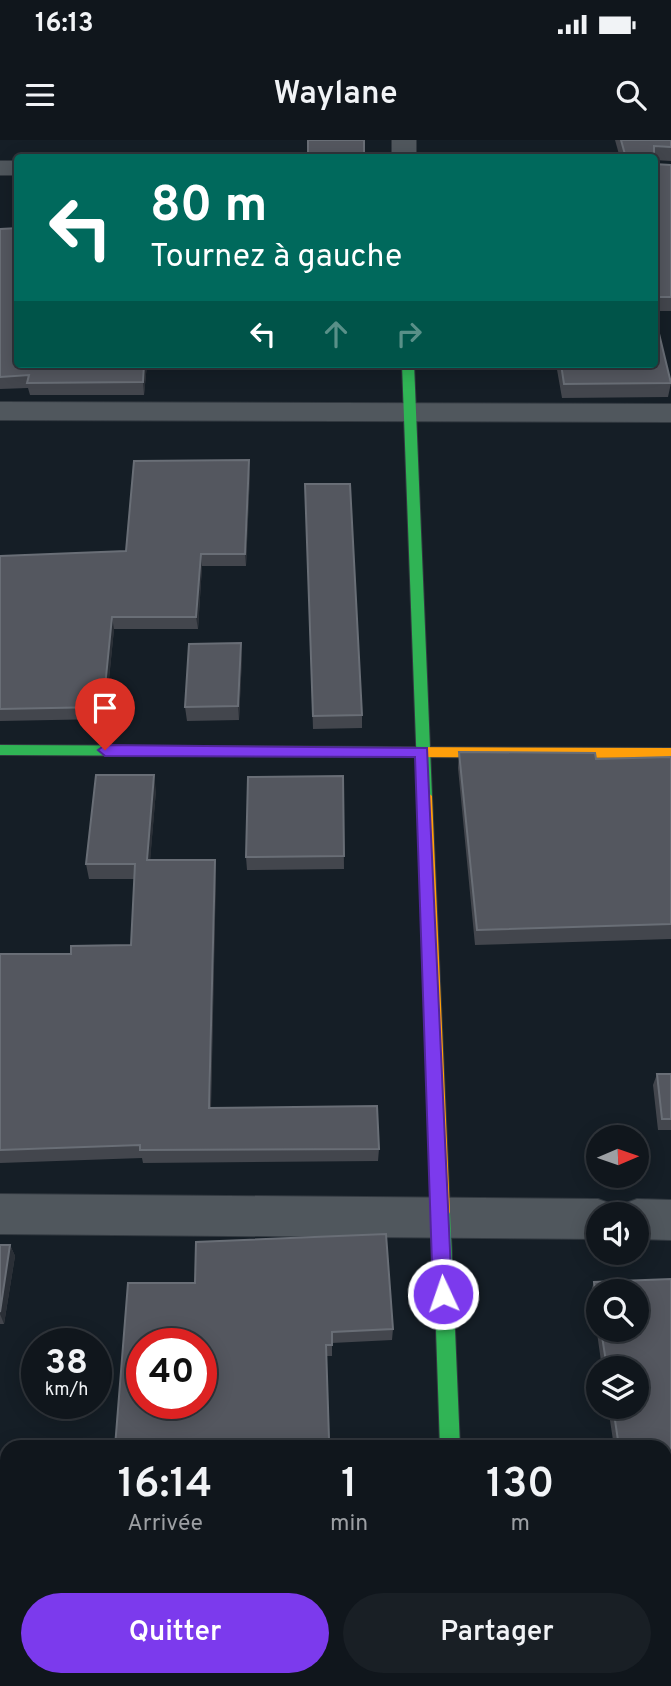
<!DOCTYPE html>
<html lang="fr">
<head>
<meta charset="utf-8">
<style>
	:root { --surface:#10161c; --page:#191f25; --text:#f1f3f6; --muted:#9c9fa3; --line:#30353b; --accent:#7c3aed }
	body { margin:0; font-family:Overpass,sans-serif; background:var(--page); color:var(--text); height:100vh; display:flex; flex-direction:column; font-size:26px; white-space:nowrap }
	* { box-sizing:border-box; margin:0 }
	p { font-size:23px; color:var(--muted) }
	.icon { flex:none; width:38px; height:38px; fill:none; stroke:currentColor; stroke-width:2; stroke-linecap:round; stroke-linejoin:round }
	.map { position:relative; flex:1; overflow:hidden }
	.panel { position:absolute; left:0px; top:1300px; width:672px; height:247px; display:flex; flex-direction:column; background:var(--surface); border-radius:21px 21px 0 0; box-shadow:0 4px 18px #0003,0 0 0 2px var(--line) }
	.panel>* { flex:none }
	.hud { position:absolute; left:14px; top:14px; width:644px; height:214px; border-radius:7px; box-shadow:0 4px 18px #0003,0 0 0 2px var(--line); background:#00695c; color:#fff; overflow:hidden }
	.needle { width:46px; rotate:88deg }
	.tools { position:absolute; left:586px; top:985px; display:grid; gap:14px }
	.tools a { display:grid; place-items:center; width:63px; height:63px; border-radius:50%; background:var(--surface); box-shadow:0 4px 18px #0003,0 0 0 2px var(--line); font-size:35px }
	.speed { position:absolute; left:21px; top:1188px; display:flex; gap:14px; font-size:35px; font-weight:700; text-align:center }
	.speed>* { display:grid; place-content:center; width:91px; height:91px; border-radius:50%; background:var(--surface); box-shadow:0 4px 18px #0003,0 0 0 2px var(--line); line-height:1 }
	.speed small { font-size:18px; font-weight:400 }
	.speed .limit { border:10px solid #d22; background:#fff; color:#111 }
	.pin { position:absolute; display:grid; place-items:center; width:60px; height:60px; color:#fff; margin:-72px -30px; border-radius:50% 50% 50% 0; rotate:-45deg; box-shadow:0 0 7px #0007 }
	.pin .icon { rotate:45deg }
	.me { position:absolute; width:77px; margin:-38px; rotate:357deg; stroke-linejoin:round; filter:drop-shadow(0 0 5px #0008) }
	.turn { display:flex; align-items:center; gap:24px; height:147px; padding:0 21px; font-size:32px }
	.turn .icon { width:91px; height:91px; stroke-width:2.5 }
	.turn b { display:block; font-size:49px; line-height:60px }
	.lanes { display:flex; align-items:center; height:66px; padding:0 21px; background:#0003; justify-content:center; gap:35px; direction:ltr }
	.lanes .off { opacity:.35 }
	.eta { display:flex; justify-content:space-evenly; align-items:center; height:119px; text-align:center }
	.eta b { font-size:42px; font-weight:600; line-height:49px }
	.cta { display:flex; gap:14px; margin-top:auto; padding:14px 21px }
	.cta a { flex:1; height:80px; border-radius:42px; background:var(--accent); color:#fff; font-size:28px; font-weight:600; line-height:80px; text-align:center }
	.cta a+a { background:var(--page); color:var(--text) }
	.status { display:flex; justify-content:space-between; align-items:center; height:49px; padding:0 35px; background:var(--surface); direction:ltr }
	.status svg { height:19px; fill:currentColor }
	header { display:flex; justify-content:space-between; align-items:center; height:91px; padding:0 21px; background:var(--surface); font-size:32px; font-weight:600 }
	.map>svg:first-child { display:block }
	.lines { fill:none; stroke-linecap:round; stroke-linejoin:round }
	.street-casing { stroke:#323940; stroke-width:2 }
	.fast-casing { stroke:#323940; stroke-width:2 }
	.slow-casing { stroke:#323940; stroke-width:2 }
	.street { fill:#50575d; fill-rule:evenodd }
	.fast { fill:#30b455; fill-rule:evenodd }
	.slow { fill:#ff9f0a; fill-rule:evenodd }
	.wall { fill:#43464d; fill-rule:evenodd }
	.shaded-wall { fill:#2a2f36 }
	.building { fill:#54575f; stroke:#696e76; stroke-width:2; fill-rule:evenodd }
	.route { fill:#7c3aed; stroke:#51269a; stroke-width:2 }
</style>
</head>
<body>
<div class="status"><b>16:13</b><svg viewBox="0 0 49 12"><path d="M0 12V9h3v3zM5 12V6h3v6zM10 12V3h3v9zM15 12V0h3v12zM26 1h20v11H26zM47 4h2v5h-2z"/></svg></div>
<header><svg class="icon" aria-label="menu" viewBox="0 0 24 24"><path d="M4 6h16M4 12h16M4 18h16"/></svg>Waylane<svg class="icon" aria-label="search" viewBox="0 0 24 24"><circle cx="10" cy="10" r="6"/><path d="M15 15l6 6"/></svg></header>
<div class="map">
<svg width="671" height="1546" viewBox="0 0 671 1546">
	<rect width="100%" height="100%" fill="#151e26"/>
	<g class="lines">
		<defs>
			<path id="street" d="M392,0H416V18H392Z
				M0,21H18V35H0Z
				M0,262L671,264V282L0,280Z
				M0,1054L598,1059L614,1065L618,1073L621,1065L637,1059L671,1060V1100L637,1099V1074H598V1099L0,1094Z
				M435,1540H487V1546H435Z"/>
			<path id="fast" d="M402,224H414L432,656L425,662L418,656Z
				M0,605L393,607L400,612L393,617L0,615Z
				M441,1064L447,1066L450,1072L460,1307H440L432,1072L435,1066Z"/>
			<path id="slow" d="M393,607L671,608V618L393,617L386,612Z
				M425,650L432,656L450,1072L447,1078L441,1080L435,1078L432,1072L418,656Z"/>
		</defs>
		<use href="#street" class="street-casing"/>
		<use href="#fast" class="fast-casing"/>
		<use href="#slow" class="slow-casing"/>
		<use href="#street" class="street"/>
		<use href="#fast" class="fast"/>
		<use href="#slow" class="slow"/>
	</g>
	<path class="wall" d="M615,0H671V21L654,20V18H620Z
		M654,24L671,25V171H654Z
		M0,89L18,224H147L144,255H30L28,248L0,249Z
		M556,224H654L671,243L668,257L562,258Z
		M250,333L246,426H202L198,489H114L105,579L0,581V416L126,411Z
		M305,344L362,575V588L313,589Z
		M242,517L239,580L187,581L185,567Z
		M459,612L596,619L671,617V799L475,805L458,628Z
		M343,636L344,729L247,730L246,717Z
		M156,650L150,720H215L216,734L211,968L379,1009L378,1021L143,1023L142,1018L0,1023V814H71L131,805L134,739H89L86,724Z
		M657,934H671V990H658L653,945Z
		M0,1105H10L15,1116L4,1184H0Z
		M671,1139V1361L665,1362V1307H614L608,1267H637V1228H602L591,1151L594,1142ZM598,1152L637,1190H598Z
		M195,1143L393,1189L392,1200L332,1203V1216H326L115,1307Z"/>
	<path class="shaded-wall" d="M144,224H147L144,255L143,242Z
		M249,320L250,333L246,426L245,414Z
		M201,414L202,426L198,489L196,477Z
		M112,477L114,489L105,579L103,567Z
		M241,503L242,517L239,580L238,566Z
		M154,635L156,650L149,735L147,720Z
		M215,720L216,734L210,981L209,968Z
		M10,1105L15,1116L4,1184L0,1174Z"/>
	<path class="building" d="M308,0H364V18H308Z
		M621,0H671V7L654,6V18H626Z
		M654,24L671,25V157H654Z
		M18,88V224H144L143,242L27,243L29,235L0,237V89Z
		M654,173L671,243L564,244L561,224H654Z
		M249,320L245,414H201L196,477H112L103,567L0,569V416L126,411L134,321Z
		M305,344H350L362,575L313,576Z
		M241,503L238,566L185,567L189,504Z
		M459,612L595,613L596,619L671,617V784L477,790Z
		M96,635H154L147,720H215L209,968L377,966L379,1009L140,1010V1005L0,1010V814H71V806L131,805L135,724H86Z
		M343,636L344,716L246,717L248,637Z
		M657,934H671V979H662Z
		M386,1094L393,1189L332,1192V1205H326L329,1299H343V1307H115L128,1143H195L196,1102ZM142,1204H201V1264H142Z
		M0,1105H10L0,1172Z
		M671,1139V1354H665V1307H619L613,1267H637V1228H607L601,1190H637V1152H598V1173L594,1142Z"/>
	<path class="route" d="M105,605L427,608L452,1154L449,1161L443,1163L436,1161L433,1154L415,617L105,616L98,610Z"/>
</svg>
<div class="tools">
<a><svg class="needle" viewBox="-14 -14 28 28"><path d="M0-13l5 13h-10z" fill="#e53935"/><path d="M0 13l5-13h-10z" fill="#9c9fa3"/></svg></a>
<a><svg class="icon" aria-label="sound" viewBox="0 0 24 24"><path d="M4 9h4l5-4v14l-5-4H4zM17 9q2 3 0 6"/></svg></a>
<a><svg class="icon" aria-label="search" viewBox="0 0 24 24"><circle cx="10" cy="10" r="6"/><path d="M15 15l6 6"/></svg></a>
<a><svg class="icon" aria-label="layers" viewBox="0 0 24 24"><path d="M12 4l9 5-9 5-9-5zM3 14l9 5 9-5"/></svg></a>
</div>
<div class="speed"><div>38<small>km/h</small></div><div class="limit">40</div></div>
<div class="pin" style="left:105px;top:610px;background:#d93025"><svg class="icon" aria-label="arrive" viewBox="0 0 24 24"><path d="M6 21V4h12l-3 4 3 4H6"/></svg></div>
<svg class="me" style="left:443px;top:1154px" viewBox="-20 -20 40 40"><circle r="17" fill="#7c3aed" stroke="#fff" stroke-width="3"/><path d="M0-11L8 9 0 5-8 9z" fill="#fff"/></svg>
<div class="hud">
<div class="turn"><svg class="icon" aria-label="left" viewBox="0 0 24 24"><path d="M17 20v-9H6M10 6l-5 5 5 5"/></svg><div><b>80 m</b>Tournez à gauche</div></div>
<div class="lanes"><svg class="icon" aria-label="left" viewBox="0 0 24 24"><path d="M17 20v-9H6M10 6l-5 5 5 5"/></svg><svg class="icon off" aria-label="ahead" viewBox="0 0 24 24"><path d="M12 20V5M6 11l6-6 6 6"/></svg><svg class="icon off" aria-label="right" viewBox="0 0 24 24"><path d="M7 20v-9h11M14 6l5 5-5 5"/></svg></div>
</div>
<section class="panel">
<div class="eta">
<div><b>16:14</b><p>Arrivée</p></div>
<div><b>1</b><p>min</p></div>
<div><b>130</b><p>m</p></div>
</div>
<div class="cta"><a>Quitter</a><a>Partager</a></div>
</section>
</div>
</body>
</html>
